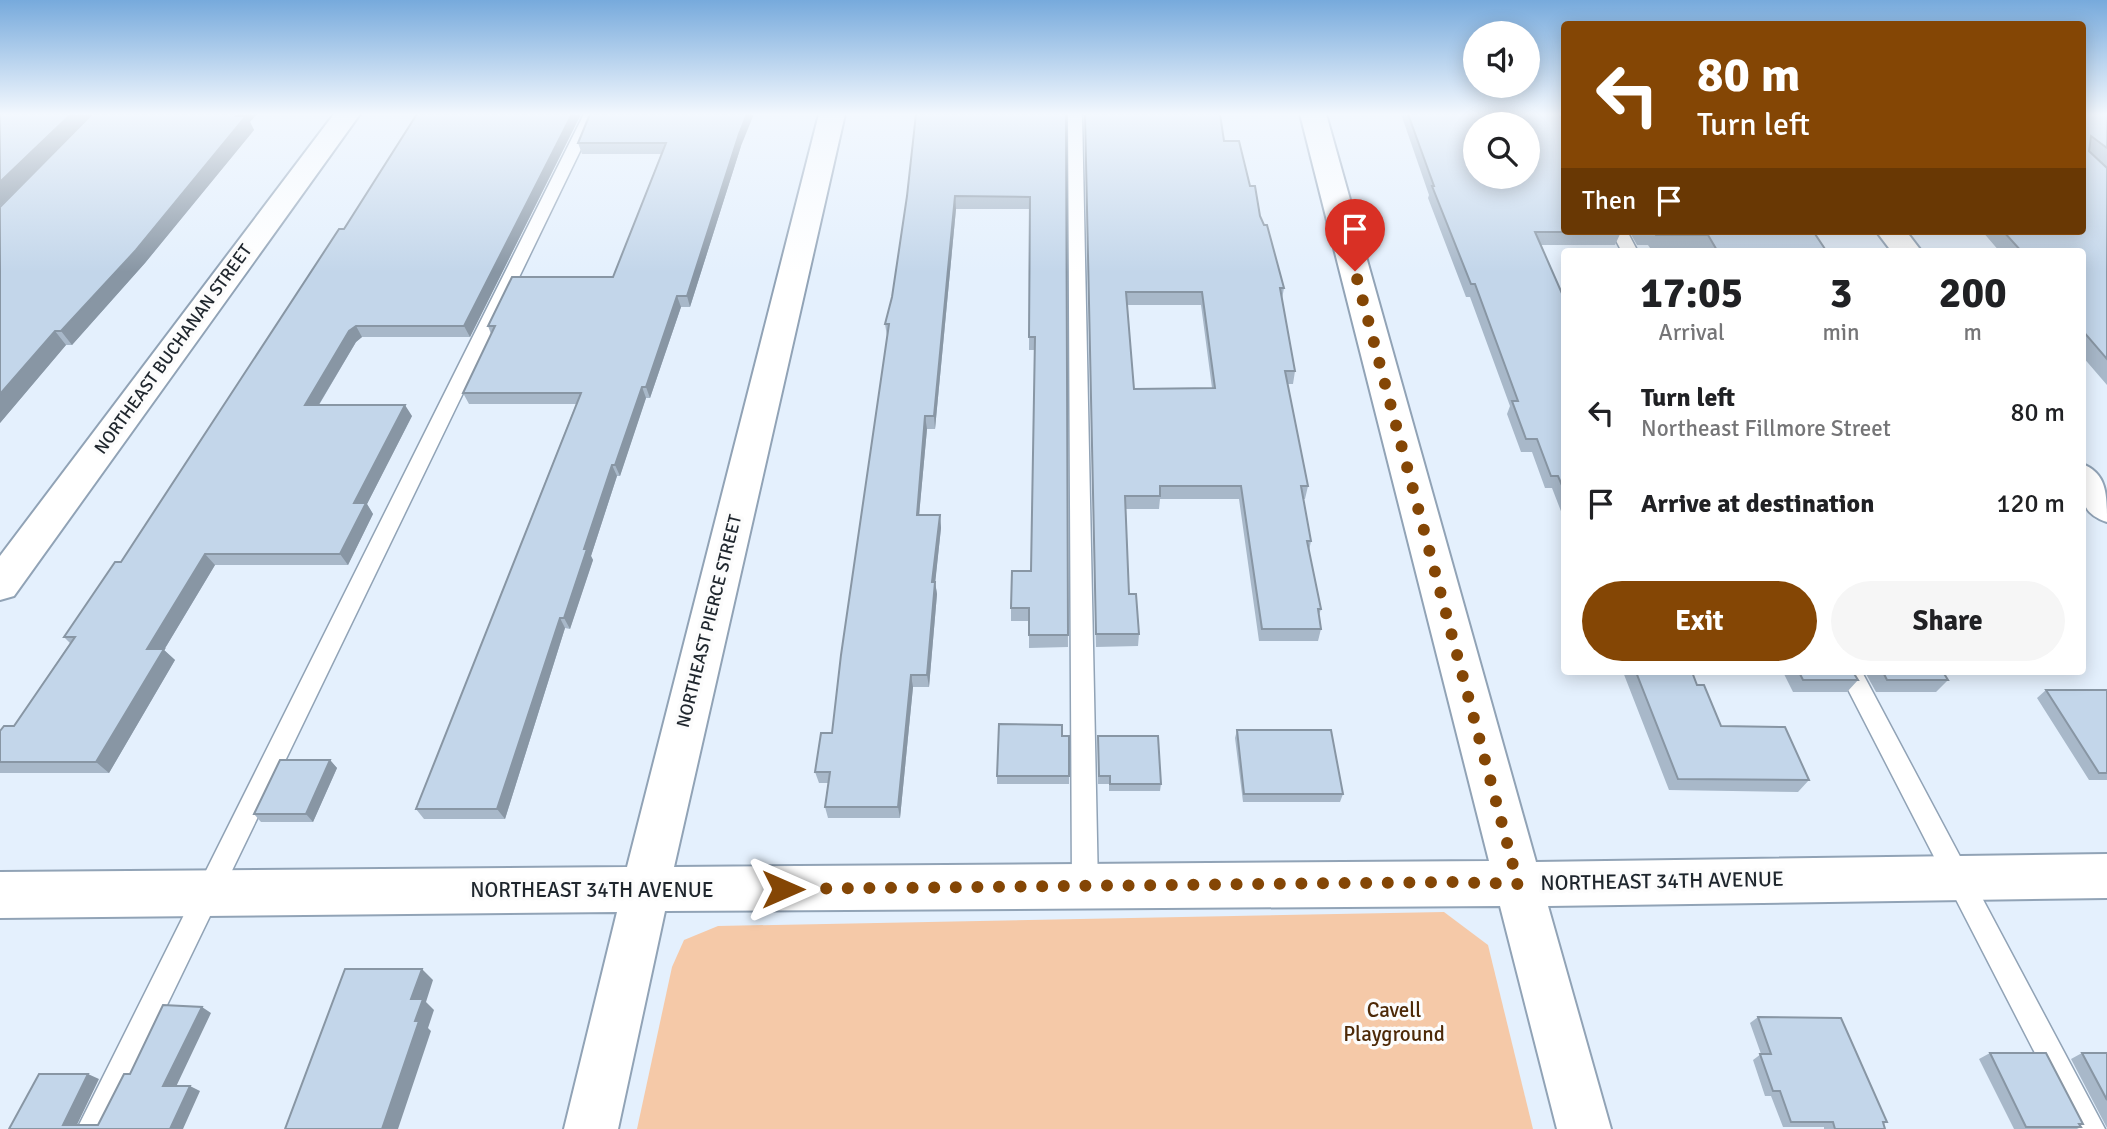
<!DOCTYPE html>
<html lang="en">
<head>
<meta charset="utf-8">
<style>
	:root { --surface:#fff; --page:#f6f6f6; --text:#202124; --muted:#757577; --accent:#844605 }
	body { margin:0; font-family:Signika,sans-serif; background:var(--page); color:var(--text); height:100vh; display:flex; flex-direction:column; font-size:26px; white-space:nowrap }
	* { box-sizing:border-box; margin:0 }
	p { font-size:23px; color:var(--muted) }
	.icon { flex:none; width:38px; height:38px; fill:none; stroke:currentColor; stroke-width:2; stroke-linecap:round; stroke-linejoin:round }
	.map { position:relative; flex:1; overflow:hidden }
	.details { position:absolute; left:1561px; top:248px; width:525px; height:427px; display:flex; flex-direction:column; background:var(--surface); border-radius:7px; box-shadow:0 4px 18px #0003 }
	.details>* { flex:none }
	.hud { position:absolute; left:1561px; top:21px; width:525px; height:214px; border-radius:7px; box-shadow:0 4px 18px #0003; background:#844605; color:#fff; overflow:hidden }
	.controls { position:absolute; left:1463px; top:21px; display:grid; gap:14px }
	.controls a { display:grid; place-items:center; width:77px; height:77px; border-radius:50%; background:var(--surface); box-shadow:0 4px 18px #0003; font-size:35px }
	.pin { position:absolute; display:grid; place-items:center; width:60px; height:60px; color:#fff; margin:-72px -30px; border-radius:50% 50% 50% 0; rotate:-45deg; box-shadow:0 0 7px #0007 }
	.pin .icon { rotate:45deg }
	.me { position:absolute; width:77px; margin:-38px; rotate:90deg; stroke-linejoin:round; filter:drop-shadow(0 0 5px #0008) }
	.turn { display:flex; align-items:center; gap:24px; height:147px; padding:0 21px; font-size:32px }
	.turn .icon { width:91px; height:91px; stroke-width:2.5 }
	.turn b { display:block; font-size:49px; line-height:60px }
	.then { display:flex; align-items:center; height:66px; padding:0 21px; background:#0003; gap:14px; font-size:26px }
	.eta { display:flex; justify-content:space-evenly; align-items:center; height:119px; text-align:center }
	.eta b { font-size:42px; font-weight:800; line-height:49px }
	.action { display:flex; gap:14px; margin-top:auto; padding:14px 21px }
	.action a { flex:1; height:80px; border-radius:42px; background:var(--accent); color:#fff; font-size:28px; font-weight:800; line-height:80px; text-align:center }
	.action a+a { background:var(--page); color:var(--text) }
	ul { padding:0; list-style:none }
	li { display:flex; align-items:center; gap:21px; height:91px; padding:0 21px }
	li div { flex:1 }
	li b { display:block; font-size:26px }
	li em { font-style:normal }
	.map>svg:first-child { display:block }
	.green { fill:#f5c9a8 }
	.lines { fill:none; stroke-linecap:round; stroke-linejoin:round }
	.lane-casing { stroke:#91a3b6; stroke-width:3 }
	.street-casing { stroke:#91a3b6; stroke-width:4 }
	.lane { fill:#fff; fill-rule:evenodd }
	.street { fill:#fff; fill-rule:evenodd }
	.wall { fill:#a8b8c9; fill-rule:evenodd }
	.shaded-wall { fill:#8896a4 }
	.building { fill:#c3d6ea; stroke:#8896a4; stroke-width:2; fill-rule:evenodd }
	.route { stroke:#844605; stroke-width:12; stroke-dasharray:0 21.6 }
	.labels { text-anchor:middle; stroke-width:7; stroke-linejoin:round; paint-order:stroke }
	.street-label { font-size:18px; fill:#1f262d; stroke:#fcfcfc }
	.near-street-label { font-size:21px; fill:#1f262d; stroke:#fcfcfc }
	.near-park-label { font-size:21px; fill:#4d2907; stroke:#fcfcfc }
</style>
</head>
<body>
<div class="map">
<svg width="2107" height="1129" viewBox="0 0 2107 1129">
	<rect width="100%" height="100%" fill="#e4f0fd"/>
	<path class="green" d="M1444,912L1488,945L1533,1129H637L672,967L684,940L718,926Z"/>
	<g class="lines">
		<defs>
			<path id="lane" d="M584,114H598L107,1129H77Z
				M1068,114H1082L1098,887L1094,896L1085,899L1076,896L1072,887Z
				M1611,231H1627L1638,252H1622Z
				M1839,672H1862L2105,1129H2074Z"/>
			<path id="street" d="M334,114H360L14,596L0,600V556Z
				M819,114H845L674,867L1489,861L1300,114H1326L1536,862L2107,854V898L1548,906L1611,1129H1557L1500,906L665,911L618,1129H564L617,912L0,918V872L627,867Z
				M1876,231H1906L1922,252H1892Z
				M2082,464C2107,473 2107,495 2107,522C2076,512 2082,491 2082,464Z"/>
		</defs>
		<use href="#lane" class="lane-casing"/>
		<use href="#street" class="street-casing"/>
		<use href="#lane" class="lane"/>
		<use href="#street" class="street"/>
	</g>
	<path class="wall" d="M0,114L250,122L254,130L145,263L72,345H66L0,423L36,171Z
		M417,114H581L470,337H362L356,342L319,405L412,416L367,504L373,514L348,565H215L164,650L175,660L109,773H0V731L14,726L70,643L64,637L121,562L344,229Z
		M590,114L741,146L690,307H681L650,398H646L620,476H617L591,556L593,560L570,629L565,628L505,819H424L416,809L576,404H469L463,393L491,334L488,326L613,277L661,154H582L578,143Z
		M1066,114L1068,647L1029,648V621H1011V608L1031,571L1035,350H1029L1030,209H956L935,429H927L919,515H940L941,528L935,582L937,594L929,687H913L900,818H828L825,807L828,783H819L815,772L832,733L887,336L885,324L892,297L907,196Z
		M1085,114H1220L1224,141L1250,186L1284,288L1282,299L1295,371L1293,384H1287L1308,486L1305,499H1303L1311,541L1309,551L1321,609L1319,615L1321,629L1318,641H1259L1239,499H1160L1159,509H1126L1129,594L1139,634L1138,646L1096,647ZM1127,305H1201L1212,388L1134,389Z
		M1401,114H1559L1621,232L1615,245H1541L1564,298V519L1552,488H1545L1532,452H1521L1507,414L1510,406L1470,297H1466L1428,198L1429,195Z
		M2082,114H2107V385L2082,356V252H2000L1982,231H2082Z
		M1629,231H1813L1827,252H1703L1701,248H1650L1648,245H1637Z
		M1623,672H1692L1697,685L1721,726L1809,780L1798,792L1669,790Z
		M1783,672H1853L1858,680L1847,692H1793Z
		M1865,672H1943L1948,680L1936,692H1876Z
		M2046,690H2107V780H2089L2037,698Z
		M1237,730L1343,794L1340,802H1243L1235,738Z
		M1069,736V784H997V776Z
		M1098,736L1161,784L1160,791H1109V784H1098Z
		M330,760L337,768L313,822H261L254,814Z
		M1758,1017L1887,1122L1883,1124L1885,1129H1824V1127H1783L1771,1096H1765L1753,1060L1761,1054L1750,1023Z
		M1990,1053L2083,1124L2080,1125L2081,1127L2077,1129H2014L1979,1059Z
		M2082,1053H2107V1128L2071,1059Z"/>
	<path class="shaded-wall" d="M71,114H93L0,206V182Z
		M238,114H257L250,122L254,130L145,263L72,345L61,331Z
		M572,114H581L470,337L464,326Z
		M747,114H754L741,146L690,307L687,296L739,134Z
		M955,196L956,209L935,429L934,416Z
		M677,296L681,307L650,398L646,387Z
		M356,326L362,337L356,342L312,416L305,405L349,331Z
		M55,331L66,345L0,423V394Z
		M642,387L646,398L620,476L615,465Z
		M405,405L412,416L367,504L373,514L348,565L340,554L354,503Z
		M925,416L927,429L918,527L917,515Z
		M612,465L617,476L591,556L593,560L570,629L564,618L584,549Z
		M940,515L941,528L934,594L932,582Z
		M205,554L215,565L164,650L175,660L109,773L96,762L147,649Z
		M935,582L937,594L929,687L927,675Z
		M560,618L565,628L505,819L497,809Z
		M911,675L913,687L900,818L898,807Z
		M330,760L337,768L313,822L306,814Z
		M422,969L433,980L426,1002L434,1010L428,1028L431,1031L398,1129H382L415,1021L411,999Z
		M202,1007L211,1013L174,1091L163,1086Z
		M88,1074L99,1079L75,1129L63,1125Z
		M190,1086L200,1091L183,1129H170Z"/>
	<path class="building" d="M0,114H71L0,182Z
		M92,114H238L236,116H246L136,250L61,331H55L0,394V207Z
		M417,114H572L464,326H356L349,331L305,405H405L354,503H366L340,554H205L147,649H164L96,762H0V731L4,726H14L75,637H64L115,562H121L339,229H344Z
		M590,114H747L739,134L687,296H677L646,387H642L615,465H612L584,549H587L564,618H560L497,809H416L581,393H463L495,326H488L512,277H613L666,143H578Z
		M916,114H1066L1068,635H1029V608H1011L1012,571H1031L1035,337H1029L1030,197L955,196L934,416H925L917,515H940L932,582H935L927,675H911L898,807H825L830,772H815L821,733H832L841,655L889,324H885L892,297L907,196Z
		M1085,114H1220L1224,141H1239L1250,186H1255L1260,216L1264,225H1267L1284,288H1280L1295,371H1285L1308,486H1301L1311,541H1307L1321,609H1318L1321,629H1262L1241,486H1160V496H1125L1129,594H1136L1139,634H1096ZM1126,292H1202L1215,388L1134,389Z
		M1408,114H1559L1561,119L1564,120V231H1620L1621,232H1535L1564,298V490L1558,476H1551L1537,439H1526L1512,401H1518L1475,284H1471L1432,186H1434ZM1475,124H1528V177H1475Z
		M2082,114H2107V148L2091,136L2089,151L2107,168V359L2082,330V252H2022L2003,231H2082Z
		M1642,231H1813L1827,252H1718L1708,235H1656L1654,232Z
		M1636,672H1692L1697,685H1704L1721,726L1785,727L1809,780L1678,779Z
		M1799,672H1853L1858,680H1803Z
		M1883,672H1943L1948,680H1887Z
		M2046,690H2107V773H2099Z
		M999,724L1062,725V736H1069V776H997Z
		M1237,730H1331L1343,794H1244Z
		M1098,736H1158L1161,784H1110V776H1099Z
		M280,760H330L306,814H254Z
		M345,969H422L411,999H423L415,1021H419L382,1129H285Z
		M163,1005L202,1007L163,1086H190L170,1129H9L39,1074H88L63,1125H98L124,1074H130Z
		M1758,1017L1841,1018L1887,1122H1883L1885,1129H1835L1833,1122H1791L1780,1091H1773L1760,1054H1771Z
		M1990,1053H2046L2083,1124H2079L2081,1127H2026Z
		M2082,1053H2107V1100Z"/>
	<linearGradient id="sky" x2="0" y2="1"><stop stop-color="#77aadc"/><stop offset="0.42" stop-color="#f3f8fe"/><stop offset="1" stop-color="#f3f8fe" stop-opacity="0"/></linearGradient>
	<rect width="2107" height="272" fill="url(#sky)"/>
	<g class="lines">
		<path class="route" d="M783,889L1452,882L1518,884L1355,271"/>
	</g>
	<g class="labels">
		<g class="street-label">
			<text transform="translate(173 349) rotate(-54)" y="6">NORTHEAST BUCHANAN STREET</text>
			<text transform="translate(709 621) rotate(-76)" y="6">NORTHEAST PIERCE STREET</text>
		</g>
		<g class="near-street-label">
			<text transform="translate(1662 881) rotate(-1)" y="7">NORTHEAST 34TH AVENUE</text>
			<text x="592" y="897">NORTHEAST 34TH AVENUE</text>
		</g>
		<g class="near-park-label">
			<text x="1394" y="1017">Cavell<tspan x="1394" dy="24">Playground</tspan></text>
		</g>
	</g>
</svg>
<div class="controls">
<a><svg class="icon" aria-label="sound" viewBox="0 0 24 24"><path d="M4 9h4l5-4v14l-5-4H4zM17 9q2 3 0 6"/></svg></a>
<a><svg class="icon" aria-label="search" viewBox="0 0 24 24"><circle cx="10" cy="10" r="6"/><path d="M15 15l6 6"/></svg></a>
</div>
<div class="pin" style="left:1355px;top:271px;background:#d93025"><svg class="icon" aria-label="arrive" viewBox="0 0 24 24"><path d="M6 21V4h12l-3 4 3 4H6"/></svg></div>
<svg class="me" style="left:783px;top:889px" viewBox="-20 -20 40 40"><path d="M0-17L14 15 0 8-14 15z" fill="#844605" stroke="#fff" stroke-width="4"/></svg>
<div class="hud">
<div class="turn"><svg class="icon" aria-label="left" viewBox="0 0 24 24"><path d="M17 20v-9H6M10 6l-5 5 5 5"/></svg><div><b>80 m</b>Turn left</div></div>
<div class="then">Then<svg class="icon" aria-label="arrive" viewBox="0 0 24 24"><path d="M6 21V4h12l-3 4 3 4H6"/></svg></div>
</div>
<section class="details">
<div class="eta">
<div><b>17:05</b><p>Arrival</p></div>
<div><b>3</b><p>min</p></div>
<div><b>200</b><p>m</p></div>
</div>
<ul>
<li><svg class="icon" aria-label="left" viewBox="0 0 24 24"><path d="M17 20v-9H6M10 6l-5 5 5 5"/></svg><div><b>Turn left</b><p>Northeast Fillmore Street</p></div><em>80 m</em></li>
<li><svg class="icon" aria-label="arrive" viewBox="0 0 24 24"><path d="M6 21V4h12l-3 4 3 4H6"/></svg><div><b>Arrive at destination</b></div><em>120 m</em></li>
</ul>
<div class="action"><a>Exit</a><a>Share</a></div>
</section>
</div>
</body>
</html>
